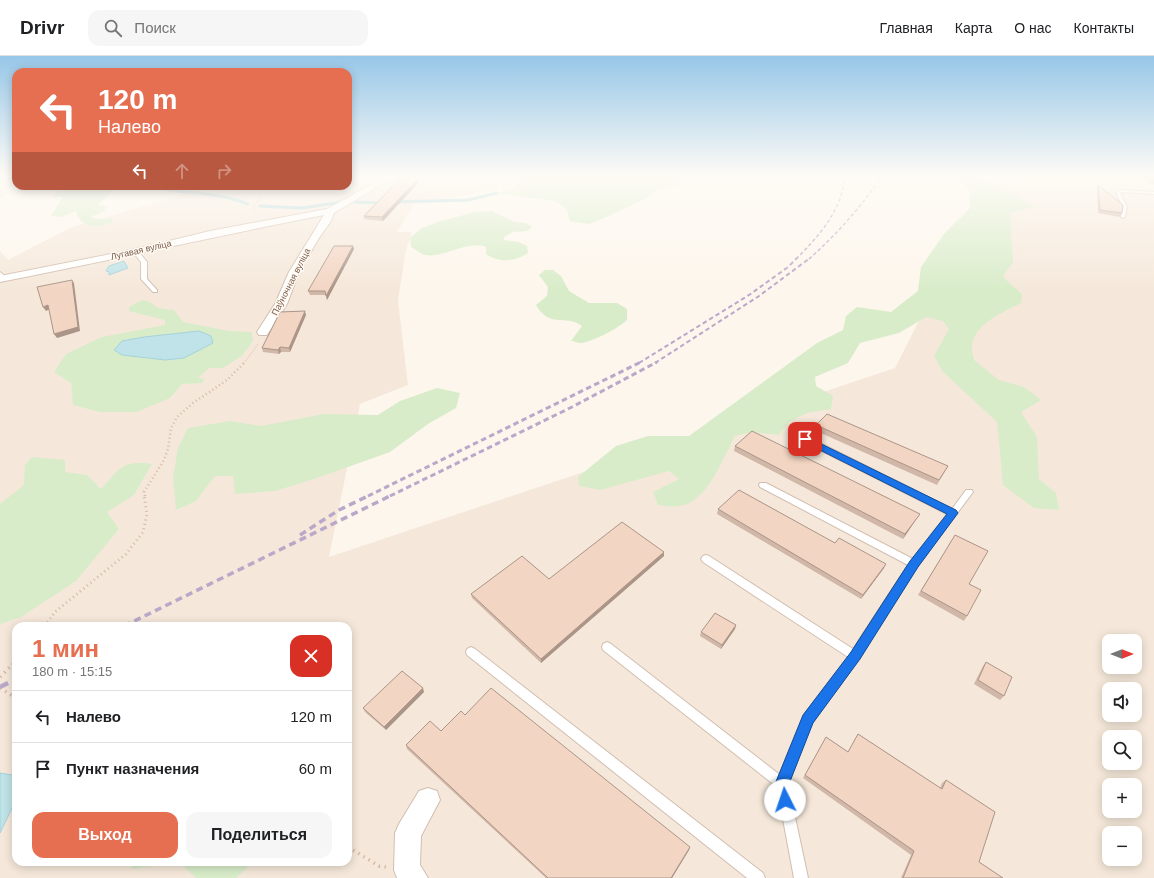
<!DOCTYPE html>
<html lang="ru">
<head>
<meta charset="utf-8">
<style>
	:root { --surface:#fff; --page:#f6f6f6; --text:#202124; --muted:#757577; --line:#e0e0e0; --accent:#e76f51 }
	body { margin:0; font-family:Arial,sans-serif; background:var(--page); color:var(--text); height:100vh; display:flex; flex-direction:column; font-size:15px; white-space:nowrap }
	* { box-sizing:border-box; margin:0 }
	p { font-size:13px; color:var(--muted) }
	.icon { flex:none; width:22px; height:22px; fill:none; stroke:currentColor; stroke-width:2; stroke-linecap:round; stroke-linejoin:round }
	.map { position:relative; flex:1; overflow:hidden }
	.drawer { position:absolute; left:12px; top:566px; width:340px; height:244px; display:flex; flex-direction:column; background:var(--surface); border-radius:12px; box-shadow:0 2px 10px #0003 }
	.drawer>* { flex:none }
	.top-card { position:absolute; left:12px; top:12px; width:340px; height:122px; border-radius:12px; box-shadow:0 2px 10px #0003; background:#e76f51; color:#fff; overflow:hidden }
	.needle { width:26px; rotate:90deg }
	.controls { position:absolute; left:1102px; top:578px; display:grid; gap:8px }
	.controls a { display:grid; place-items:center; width:40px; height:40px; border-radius:8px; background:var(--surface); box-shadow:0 2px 10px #0003; font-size:20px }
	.pin { position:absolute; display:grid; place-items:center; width:34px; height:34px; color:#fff; margin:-17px; border-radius:8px; box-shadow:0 2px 6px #0006 }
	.me { position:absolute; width:44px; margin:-22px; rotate:356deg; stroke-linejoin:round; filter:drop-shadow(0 0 3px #0008) }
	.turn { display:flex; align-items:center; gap:14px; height:84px; padding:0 20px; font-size:18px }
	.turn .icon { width:52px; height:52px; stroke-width:2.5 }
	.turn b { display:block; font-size:28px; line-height:34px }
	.lanes { display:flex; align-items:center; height:38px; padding:0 20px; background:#0003; justify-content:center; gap:20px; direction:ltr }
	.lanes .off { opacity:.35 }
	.round { display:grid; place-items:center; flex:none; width:42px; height:42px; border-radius:12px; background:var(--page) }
	.head { display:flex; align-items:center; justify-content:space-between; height:68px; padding:0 20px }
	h1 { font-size:24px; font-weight:700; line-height:30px; color:var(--accent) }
	.action { display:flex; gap:8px; margin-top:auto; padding:8px 20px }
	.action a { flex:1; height:46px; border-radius:12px; background:var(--accent); color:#fff; font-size:16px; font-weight:700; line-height:46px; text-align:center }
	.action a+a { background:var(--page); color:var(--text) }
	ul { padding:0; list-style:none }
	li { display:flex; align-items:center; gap:12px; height:52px; padding:0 20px; border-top:1px solid var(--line) }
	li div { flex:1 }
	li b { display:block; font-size:15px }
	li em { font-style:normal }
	header { display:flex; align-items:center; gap:24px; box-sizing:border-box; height:56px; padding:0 20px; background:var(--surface); border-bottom:1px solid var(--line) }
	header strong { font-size:19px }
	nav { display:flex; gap:22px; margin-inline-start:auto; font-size:14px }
	.search { width:280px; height:36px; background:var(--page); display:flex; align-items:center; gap:10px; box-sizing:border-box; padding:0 14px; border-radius:12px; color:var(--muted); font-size:15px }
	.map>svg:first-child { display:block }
	.residential { fill:#f5e8da; fill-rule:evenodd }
	.green { fill:#d8ecc9; fill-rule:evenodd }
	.water { fill:#bfe3e8; stroke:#a5d3da }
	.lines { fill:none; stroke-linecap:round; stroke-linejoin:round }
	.stream { stroke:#a5d3da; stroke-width:3 }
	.service-casing { stroke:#d1beb0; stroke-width:2 }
	.minor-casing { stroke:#d1beb0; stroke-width:2 }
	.path-far4 { stroke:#d9b8a5; stroke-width:1.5; stroke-dasharray:0.5 1.5; stroke-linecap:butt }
	.path-far3 { stroke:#d9b8a5; stroke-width:2; stroke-dasharray:0.5 2; stroke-linecap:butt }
	.path-far2 { stroke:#d9b8a5; stroke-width:2.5; stroke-dasharray:1 3; stroke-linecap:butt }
	.path-far1 { stroke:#d9b8a5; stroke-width:3; stroke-dasharray:1 3.5; stroke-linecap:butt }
	.path { stroke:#d9b8a5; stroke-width:3.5; stroke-dasharray:1.5 4.5; stroke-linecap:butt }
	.service { fill:#fff; fill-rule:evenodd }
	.minor { fill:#fff; fill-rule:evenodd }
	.rail-far4 { stroke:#b9a8c9; stroke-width:1.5; stroke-dasharray:3.5 2.5; stroke-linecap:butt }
	.rail-far3 { stroke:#b9a8c9; stroke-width:2; stroke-dasharray:4.5 3; stroke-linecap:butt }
	.rail-far2 { stroke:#b9a8c9; stroke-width:3; stroke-dasharray:5.5 3.5; stroke-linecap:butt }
	.rail-far1 { stroke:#b9a8c9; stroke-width:3.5; stroke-dasharray:7 4.5; stroke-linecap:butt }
	.rail { stroke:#b9a8c9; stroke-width:4.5; stroke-dasharray:9 6; stroke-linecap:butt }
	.wall { fill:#d1b7a8 }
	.shaded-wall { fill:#aa9588 }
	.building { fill:#f3d5c3; stroke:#aa9588 }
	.route { fill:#1a73e8; stroke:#114b97 }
	.labels { text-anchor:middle; stroke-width:3; stroke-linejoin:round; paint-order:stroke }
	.far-street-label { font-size:9px; fill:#7a5c4d; stroke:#fffaf3 }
</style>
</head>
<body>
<header>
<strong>Drivr</strong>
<div class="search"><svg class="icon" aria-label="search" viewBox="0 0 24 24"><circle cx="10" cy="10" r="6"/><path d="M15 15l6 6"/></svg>Поиск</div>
<nav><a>Главная</a><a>Карта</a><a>О нас</a><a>Контакты</a></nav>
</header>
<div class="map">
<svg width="1154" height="822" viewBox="0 0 1154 822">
	<rect width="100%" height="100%" fill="#fdf6ec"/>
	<path class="residential" d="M0,120H16V130H20L0,143Z
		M348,120H501L497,133L414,148L397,176H412L406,194L398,244L408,329L360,348L329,501L895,312L969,166L990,120H1154V822H0V195L8,204L72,171L176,141L188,130H348ZM16,570H348V806H16ZM1109,585H1135V611H1109ZM1109,633H1135V659H1109ZM1109,681H1135V707H1109ZM1109,729H1135V755H1109ZM1109,777H1135V803H1109Z"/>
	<path class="green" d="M515,120H688L684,126L678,129L656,135L643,144L606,161L589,168L570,165L567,154L556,145L497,137L516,132L517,122Z
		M953,120H974L1011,136L1035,151L1010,157L1013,207L1003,219L1005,223L1022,238L1021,247C1004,256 977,266 972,288C971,292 973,299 974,304L999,324L1024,331L1041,344L1021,356L1037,381L1039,423L1056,437L1059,454L1034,452L1003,429L997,366L943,316L934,300L949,273L943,265L926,261L899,277L860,287L848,307L815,321L816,330L833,340L831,353L807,357L789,366L779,379L752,376L735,380C725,399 710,436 691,446C682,452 669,451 658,449L653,436L679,423L669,415L600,434L579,430L578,421L616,390L648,380H689L817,287L843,274L846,260L857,251L891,256L918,235L921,211L944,178L970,152L969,133Z
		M77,130H111L115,132L98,149L108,151L102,156L91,161L97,163H112L113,167C99,171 81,174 76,155L61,161L51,160L63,141L53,140L58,135Z
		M492,155L514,166L526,167L532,171L527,175L513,176L504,181V184L519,186L527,190L528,197C515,206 499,207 486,198V191C467,183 440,205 422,198C418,196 415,193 411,191L410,182L422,172L438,166L475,156Z
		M545,214H553L561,220L569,235L589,247H617L627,253V264C619,272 592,286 581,287C578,287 574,285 571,285L582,270C565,257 551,274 536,249L547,240L548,231L539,219Z
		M142,244L150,246L158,252L174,254L183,266L229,275L252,276L253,285L242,300L223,312H209L198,322L205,323L202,327L182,328L170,342L137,356H100L73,349L71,327L54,316L66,298L102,281L165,269V264L129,255V251ZM163,280L165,304L122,299L144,281Z
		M437,332L460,337L456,352L428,368L390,396L317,422L275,435L235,438L233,420H215L196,445L176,454L173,422L178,392L188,372L230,365L261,370L324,358L378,359L400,345Z
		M32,401L65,404V416L87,419L101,433C121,412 121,404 152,408L134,439L107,456L119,473L76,525L21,561L0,568V448L24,429L25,409Z
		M130,806H250V809L236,822H196L180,807L132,813Z"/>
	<path class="water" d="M124,205L128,212L109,219V216L106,215L109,210Z
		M199,275L211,280L213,287L184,302L165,304L122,299L114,294L122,285L144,281Z
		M0,717L12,719L16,736V744L0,777Z"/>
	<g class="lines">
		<path class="stream" d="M148,130C181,138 216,135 248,148
			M355,146L381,147
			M394,146L468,144L497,137
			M260,150L302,152L342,146"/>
		<defs>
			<path id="service" d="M1121,134L1154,136V138L1122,136L1120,137L1127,151L1125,161L1123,162L1121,161L1123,151L1116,137Z
				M136,194L138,195L147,206V223L157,234V236H153L141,223V206L133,196Z
				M0,216L6,221V223H2L0,221Z
				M802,381H808L952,453L966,434H972L973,436L917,511L859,603L812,667L788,728L808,822H794L777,731L603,594L602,591L603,588L607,586L611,588L780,719L804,659L848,601L703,506L701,503L703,500L706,499L709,500L853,593L908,509L760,431L759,429L760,427H766L913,503L947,458L802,385L801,383Z
				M471,591L475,593L763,817L765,822H747L467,599L466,596L467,593Z"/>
			<path id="minor" d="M386,120H396L334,157L331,165L319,182L299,216L287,248L267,279H259L257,276L275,248L289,216L324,159C216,180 108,205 0,226V220L136,193L210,175L327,153Z
				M428,732L437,735L440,744L421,780L420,809L428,822H397L394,814L395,777L399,768L419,735Z"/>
		</defs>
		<use href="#service" class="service-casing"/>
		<use href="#minor" class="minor-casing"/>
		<path class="path-far4" d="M255,158L253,151L261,142L263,131"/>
		<path class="path-far3" d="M244,307L259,287"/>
		<path class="path-far2" d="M145,440L144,436L164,404L168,393L171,372L177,361L193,347L227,324L245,306"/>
		<path class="path-far1" d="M45,570L55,556L126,498L143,476L147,458L144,439
			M12,609L16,605"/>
		<path class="path" d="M0,621L13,608
			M0,632L16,642
			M348,791L379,810L386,811"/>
		<use href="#service" class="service"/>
		<use href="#minor" class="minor"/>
		<path class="rail-far4" d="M796,203C820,179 842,154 845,120
			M809,203C837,178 861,151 882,120"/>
		<path class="rail-far3" d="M639,307L749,239L788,211L797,202
			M655,307L759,240L810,202"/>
		<path class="rail-far2" d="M368,440L641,306
			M390,440L572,351L657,306"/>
		<path class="rail-far1" d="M300,479L339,454L370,439
			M124,570L392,439"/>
		<path class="rail" d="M0,631L16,623"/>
	</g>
	<path class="wall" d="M1138,120H1154V128L1153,129Z
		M418,127L383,165L364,163V160Z
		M1098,129L1122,157L1120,161L1098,157L1097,132Z
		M354,193L327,244L326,239H310L308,235Z
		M306,259L290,296H281L279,298L263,296L262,292Z
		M816,369L948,410L937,429L814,374Z
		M735,390L920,458L903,483L734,395Z
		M718,453L835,487L884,512L861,543L717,458Z
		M955,479L969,528L967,560L964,565L918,539Z
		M664,500L541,607L472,542L471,538Z
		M736,569L735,573L721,593L700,580L701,576Z
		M986,606L1004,640L1000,644L974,628L983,610Z
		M424,636L386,674L365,656L363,652Z
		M465,659L690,791L689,794L672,822H546L407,693L406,689L441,675Z
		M858,678L940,732L942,727L946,724L979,806L1003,822H901L911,799L803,722L826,681L848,696Z"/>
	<path class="shaded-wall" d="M417,124L418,127L383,165L382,161Z
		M353,190L354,193L327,244L326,240Z
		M72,224L74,227L80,275L57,282L54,278Z
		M48,249L50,253L46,255L43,251Z
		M305,255L306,259L290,296L289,292Z
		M280,291L281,296L279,298L278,294Z
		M920,458L917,462L903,483L905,478Z
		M664,496V500L541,607V603Z
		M886,508L884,512L861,543L863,539Z
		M736,569L735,573L721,593L722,589Z
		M423,632L424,636L386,674L384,671Z
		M690,791L689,794L672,822H671Z"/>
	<path class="building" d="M403,120H413L417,124L382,161L364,160Z
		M1145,120H1153L1154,125Z
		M1098,129L1123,149L1122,157L1100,154Z
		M334,190H353L326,240L325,235H308Z
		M72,224L78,271L54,278L48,249L43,251L37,231Z
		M305,255L289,292L280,291L278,294L262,292L280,256Z
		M827,358L948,410L939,424L816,369Z
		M752,375L920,458L905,478L735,390Z
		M739,434L835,487L839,482L886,508L863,539L718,453Z
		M622,466L664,496L541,603L471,538L522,500L549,523Z
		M955,479L988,495L969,528L981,534L967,560L921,535Z
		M715,557L736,569L722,589L701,576Z
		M986,606L1012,621L1004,640L978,624Z
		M402,615L423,632L384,671L363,652Z
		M491,632L690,791L671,822H548L406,689L430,665L441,675L461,655L465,659Z
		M858,678L942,733L946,724L995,756L979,806L1003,822H903L914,795L805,719L826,681L848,696Z"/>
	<linearGradient id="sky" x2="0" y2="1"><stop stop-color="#97c7e8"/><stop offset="0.51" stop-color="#fefbf6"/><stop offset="1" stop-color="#fefbf6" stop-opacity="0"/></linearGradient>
	<rect width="1154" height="235" fill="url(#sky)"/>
	<path class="route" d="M805,380L956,454L958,457L918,511L860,603L813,667L789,728L792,744L790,749L785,751L780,749L775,728L803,659L851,596L910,505L947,458L802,385L801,383Z"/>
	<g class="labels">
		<g class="far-street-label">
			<text transform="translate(141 194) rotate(-13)" y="3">Лугавая вуліца</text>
			<text transform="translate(291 226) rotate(-63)" y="3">Паўночная вуліца</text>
		</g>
	</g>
</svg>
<div class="controls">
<a><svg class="needle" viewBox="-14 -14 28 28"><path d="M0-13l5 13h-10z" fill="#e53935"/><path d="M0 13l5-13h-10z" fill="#757577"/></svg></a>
<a><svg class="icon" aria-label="sound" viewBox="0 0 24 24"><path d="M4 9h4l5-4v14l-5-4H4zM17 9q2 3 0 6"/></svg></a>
<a><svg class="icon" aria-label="search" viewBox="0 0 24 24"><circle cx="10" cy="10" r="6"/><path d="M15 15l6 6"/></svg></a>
<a>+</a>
<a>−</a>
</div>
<div class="pin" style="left:805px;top:383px;background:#d93025"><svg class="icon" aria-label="arrive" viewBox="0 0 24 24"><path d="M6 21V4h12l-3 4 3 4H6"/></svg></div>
<svg class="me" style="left:785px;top:744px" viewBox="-20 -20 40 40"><circle r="19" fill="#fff"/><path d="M0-13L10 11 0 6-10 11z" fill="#1a73e8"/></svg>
<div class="top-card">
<div class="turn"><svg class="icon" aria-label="left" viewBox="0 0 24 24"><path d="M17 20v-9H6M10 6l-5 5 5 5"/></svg><div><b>120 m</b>Налево</div></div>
<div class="lanes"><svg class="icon" aria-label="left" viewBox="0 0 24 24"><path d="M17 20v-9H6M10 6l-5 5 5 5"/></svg><svg class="icon off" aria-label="ahead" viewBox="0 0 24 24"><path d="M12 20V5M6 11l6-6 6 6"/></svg><svg class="icon off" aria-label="right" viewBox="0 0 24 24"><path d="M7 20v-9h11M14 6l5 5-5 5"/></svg></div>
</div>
<section class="drawer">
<div class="head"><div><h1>1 мин</h1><p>180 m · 15:15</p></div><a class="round" style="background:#d93025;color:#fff"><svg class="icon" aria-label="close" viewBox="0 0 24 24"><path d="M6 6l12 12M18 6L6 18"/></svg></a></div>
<ul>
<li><svg class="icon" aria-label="left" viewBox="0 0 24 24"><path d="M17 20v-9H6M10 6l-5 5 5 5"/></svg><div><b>Налево</b></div><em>120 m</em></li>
<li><svg class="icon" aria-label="arrive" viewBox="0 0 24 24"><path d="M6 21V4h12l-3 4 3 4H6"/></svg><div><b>Пункт назначения</b></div><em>60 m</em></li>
</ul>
<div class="action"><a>Выход</a><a>Поделиться</a></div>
</section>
</div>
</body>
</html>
